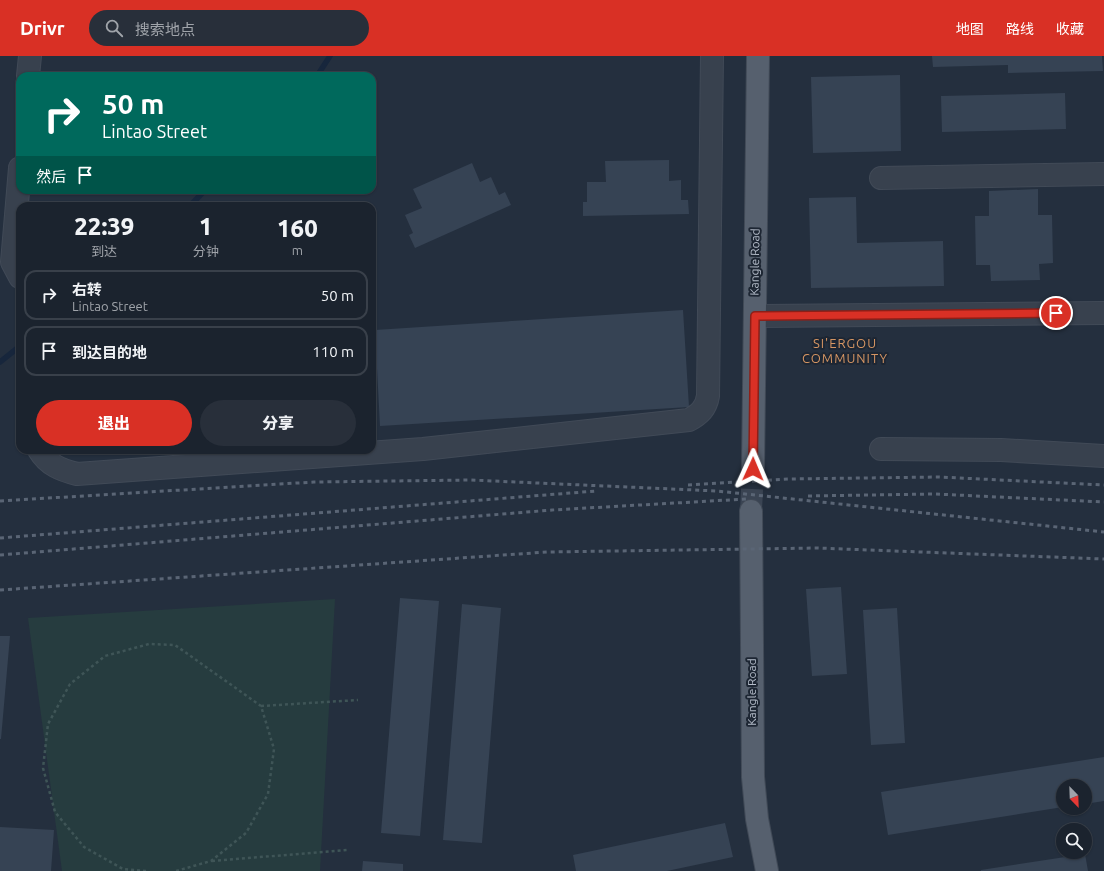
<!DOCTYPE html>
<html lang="zh">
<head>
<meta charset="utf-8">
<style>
	:root { --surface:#1b232e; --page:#282f3a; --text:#f1f3f6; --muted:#a0a4aa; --line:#39404a; --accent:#d93025 }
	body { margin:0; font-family:Ubuntu,"Noto Sans SC",sans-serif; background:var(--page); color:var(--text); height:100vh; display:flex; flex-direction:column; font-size:15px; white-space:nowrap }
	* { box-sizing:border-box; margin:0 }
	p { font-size:13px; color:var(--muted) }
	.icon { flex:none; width:22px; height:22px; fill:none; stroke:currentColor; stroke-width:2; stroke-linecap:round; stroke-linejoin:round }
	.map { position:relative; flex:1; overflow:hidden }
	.sheet { position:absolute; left:16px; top:146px; width:360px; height:252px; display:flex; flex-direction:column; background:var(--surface); border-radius:12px; box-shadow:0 1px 3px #0004,0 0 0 1px var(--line) }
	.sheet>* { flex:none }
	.guide { position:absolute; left:16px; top:16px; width:360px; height:122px; border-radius:12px; box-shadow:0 1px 3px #0004,0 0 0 1px var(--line); background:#00695c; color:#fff; overflow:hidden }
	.needle { width:26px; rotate:157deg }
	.fabs { position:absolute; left:1056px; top:723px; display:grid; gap:8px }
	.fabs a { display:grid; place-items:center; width:36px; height:36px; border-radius:50%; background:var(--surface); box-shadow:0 1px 3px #0004,0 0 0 1px var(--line); font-size:20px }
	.pin { position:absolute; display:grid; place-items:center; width:34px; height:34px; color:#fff; margin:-17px; border:2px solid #fff; border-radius:50%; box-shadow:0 1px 4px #0007 }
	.me { position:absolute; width:44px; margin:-22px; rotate:1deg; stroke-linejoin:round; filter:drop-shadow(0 0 3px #0008) }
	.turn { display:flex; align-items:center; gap:14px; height:84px; padding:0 20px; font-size:18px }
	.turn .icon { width:52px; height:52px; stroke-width:2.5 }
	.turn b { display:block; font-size:28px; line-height:34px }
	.then { display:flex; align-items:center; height:38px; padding:0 20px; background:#0003; gap:8px; font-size:15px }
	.eta { display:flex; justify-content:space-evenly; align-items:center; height:68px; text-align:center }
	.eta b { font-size:24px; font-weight:800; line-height:28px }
	.action { display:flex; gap:8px; margin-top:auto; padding:8px 20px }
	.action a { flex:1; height:46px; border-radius:24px; background:var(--accent); color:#fff; font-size:16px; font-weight:800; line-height:46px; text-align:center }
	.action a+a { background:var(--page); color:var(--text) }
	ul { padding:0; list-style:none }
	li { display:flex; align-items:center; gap:12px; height:50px; margin:0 8px 6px; padding:0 12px; border:2px solid var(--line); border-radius:12px }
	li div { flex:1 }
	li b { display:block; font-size:15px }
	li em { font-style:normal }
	header { display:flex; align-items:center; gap:24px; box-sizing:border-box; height:56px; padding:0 20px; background:var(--accent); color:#fff }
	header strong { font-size:19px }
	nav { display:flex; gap:22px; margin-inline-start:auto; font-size:14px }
	.search { width:280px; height:36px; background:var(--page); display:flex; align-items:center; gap:10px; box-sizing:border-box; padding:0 14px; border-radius:22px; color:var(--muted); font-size:15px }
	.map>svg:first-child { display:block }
	.green { fill:#263c3f }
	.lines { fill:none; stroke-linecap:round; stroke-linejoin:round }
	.stream { stroke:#17263c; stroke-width:5.5 }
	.building { fill:#364354 }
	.major-tunnel { stroke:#3a4453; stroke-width:22; stroke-dasharray:22 11; stroke-linecap:butt }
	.minor-casing { stroke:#414a57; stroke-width:24 }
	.major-casing { stroke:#414a57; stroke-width:24 }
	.path { stroke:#3f5557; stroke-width:2.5; stroke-dasharray:3 3; stroke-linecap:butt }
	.minor { stroke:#38414e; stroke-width:22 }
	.major { stroke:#56606e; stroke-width:22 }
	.rail { stroke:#5a6575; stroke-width:3; stroke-dasharray:4 4; stroke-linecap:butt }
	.route-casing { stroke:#8d1f18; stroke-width:10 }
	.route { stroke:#d93025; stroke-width:7 }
	.labels { text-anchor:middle; stroke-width:4; stroke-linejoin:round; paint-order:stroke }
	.street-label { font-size:12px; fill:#b4bcc9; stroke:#1d2633 }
	.neighbourhood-label { font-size:13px; letter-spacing:1px; fill:#d59563; stroke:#1d2633 }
</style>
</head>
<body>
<header>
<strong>Drivr</strong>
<div class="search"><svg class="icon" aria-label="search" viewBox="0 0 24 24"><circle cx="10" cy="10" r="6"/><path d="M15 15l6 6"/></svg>搜索地点</div>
<nav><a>地图</a><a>路线</a><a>收藏</a></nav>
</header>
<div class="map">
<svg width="1104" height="815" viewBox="0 0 1104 815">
	<rect width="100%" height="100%" fill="#242f3e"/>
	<path class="green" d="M335,543L320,815H62L28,562Z"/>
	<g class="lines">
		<path class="stream" d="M317,20L330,0
			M190,150L205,134
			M0,306L20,290"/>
	</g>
	<path class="building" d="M932,0H1102L1103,15L1008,17V9L933,11Z
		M900,19L901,95L813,97L811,21Z
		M1065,37L1066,73L942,76L941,40Z
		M669,104V125L681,124V144H688L689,158L583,160V146H587V126H606L605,105Z
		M472,107L480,126L491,121L499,139L505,136L511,149L415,192L409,179L413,177L405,159L422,152L413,133Z
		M1038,133V159H1052L1053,207L1039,208L1040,224L991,225L990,209H976L975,160H989V135Z
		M856,141L857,187L943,185L944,230L811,232L809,142Z
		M683,254L689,351L380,370L375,274Z
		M841,531L847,618L812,620L806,533Z
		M400,542L439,545L420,780L381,777Z
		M462,548L501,552L482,787L443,784Z
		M897,552L905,687L871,689L863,554Z
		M0,580H10L1,683H0Z
		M1104,701V745L1085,748V730H1063V751L888,779L881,736Z
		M725,767L733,801L667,815H576L573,799Z
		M0,771L54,774L51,815H0Z
		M1085,798L1088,815H981V814Z
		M363,805L403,808V815H362Z"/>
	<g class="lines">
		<path class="major-tunnel" d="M751,455L753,413"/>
		<defs>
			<path id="minor" d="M28,20L30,0
				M20,112L12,206L20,221
				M881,122L1104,118
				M755,260L1104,257
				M881,393L1001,394L1104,400
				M39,394C48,409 61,414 77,418L423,393L689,364C700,358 706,352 708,340L712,0"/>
			<path id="major" d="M753,413L758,0
				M751,455L753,721L757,763L767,815"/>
		</defs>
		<use href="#minor" class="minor-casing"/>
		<use href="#major" class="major-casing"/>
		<path class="path" d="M261,650L358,644
			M212,805L347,794
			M146,815L123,813L84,791L55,756L43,712L48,668L70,628L105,600L149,588L175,589L261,650L274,693L268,738L246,777L211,805L176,815"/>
		<use href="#minor" class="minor"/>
		<use href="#major" class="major"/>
		<path class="rail" d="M688,429L788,423L939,421L1104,429
			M808,440L935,438L1104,446
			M0,445L314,426L471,424L717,435L1104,476
			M0,482L596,435
			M0,499L552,454L746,443
			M0,534L547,496L817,492L1104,503"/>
	</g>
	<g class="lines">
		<defs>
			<path id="route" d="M753,413L755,260L1056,257"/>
		</defs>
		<use href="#route" class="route-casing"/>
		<use href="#route" class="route"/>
	</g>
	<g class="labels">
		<g class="street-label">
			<text transform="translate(755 206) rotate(-89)" y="4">Kangle Road</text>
			<text transform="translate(752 636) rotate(-90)" y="4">Kangle Road</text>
		</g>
		<g class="neighbourhood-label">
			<text x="845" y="292">SI'ERGOU<tspan x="845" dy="15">COMMUNITY</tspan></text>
		</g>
	</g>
</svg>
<div class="fabs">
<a><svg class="needle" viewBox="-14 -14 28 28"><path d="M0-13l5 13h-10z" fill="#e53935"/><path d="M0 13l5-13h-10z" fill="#a0a4aa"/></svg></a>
<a><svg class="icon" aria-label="search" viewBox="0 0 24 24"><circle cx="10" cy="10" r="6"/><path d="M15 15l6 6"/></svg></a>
</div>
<div class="pin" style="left:1056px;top:257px;background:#d93025"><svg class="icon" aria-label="arrive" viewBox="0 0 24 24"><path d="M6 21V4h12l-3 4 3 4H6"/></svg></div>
<svg class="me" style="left:753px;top:413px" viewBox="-20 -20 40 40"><path d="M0-17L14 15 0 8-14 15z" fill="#d93025" stroke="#fff" stroke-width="4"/></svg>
<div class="guide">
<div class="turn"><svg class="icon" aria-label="right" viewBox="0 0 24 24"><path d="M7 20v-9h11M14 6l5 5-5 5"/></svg><div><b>50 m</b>Lintao Street</div></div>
<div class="then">然后<svg class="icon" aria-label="arrive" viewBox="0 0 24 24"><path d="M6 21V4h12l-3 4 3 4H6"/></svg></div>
</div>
<section class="sheet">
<div class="eta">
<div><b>22:39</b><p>到达</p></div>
<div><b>1</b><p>分钟</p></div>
<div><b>160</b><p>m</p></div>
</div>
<ul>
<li><svg class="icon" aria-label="right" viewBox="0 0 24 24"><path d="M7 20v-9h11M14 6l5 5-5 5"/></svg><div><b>右转</b><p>Lintao Street</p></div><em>50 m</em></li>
<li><svg class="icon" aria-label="arrive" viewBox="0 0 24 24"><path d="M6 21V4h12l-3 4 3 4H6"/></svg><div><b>到达目的地</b></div><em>110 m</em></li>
</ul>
<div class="action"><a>退出</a><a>分享</a></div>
</section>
</div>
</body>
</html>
